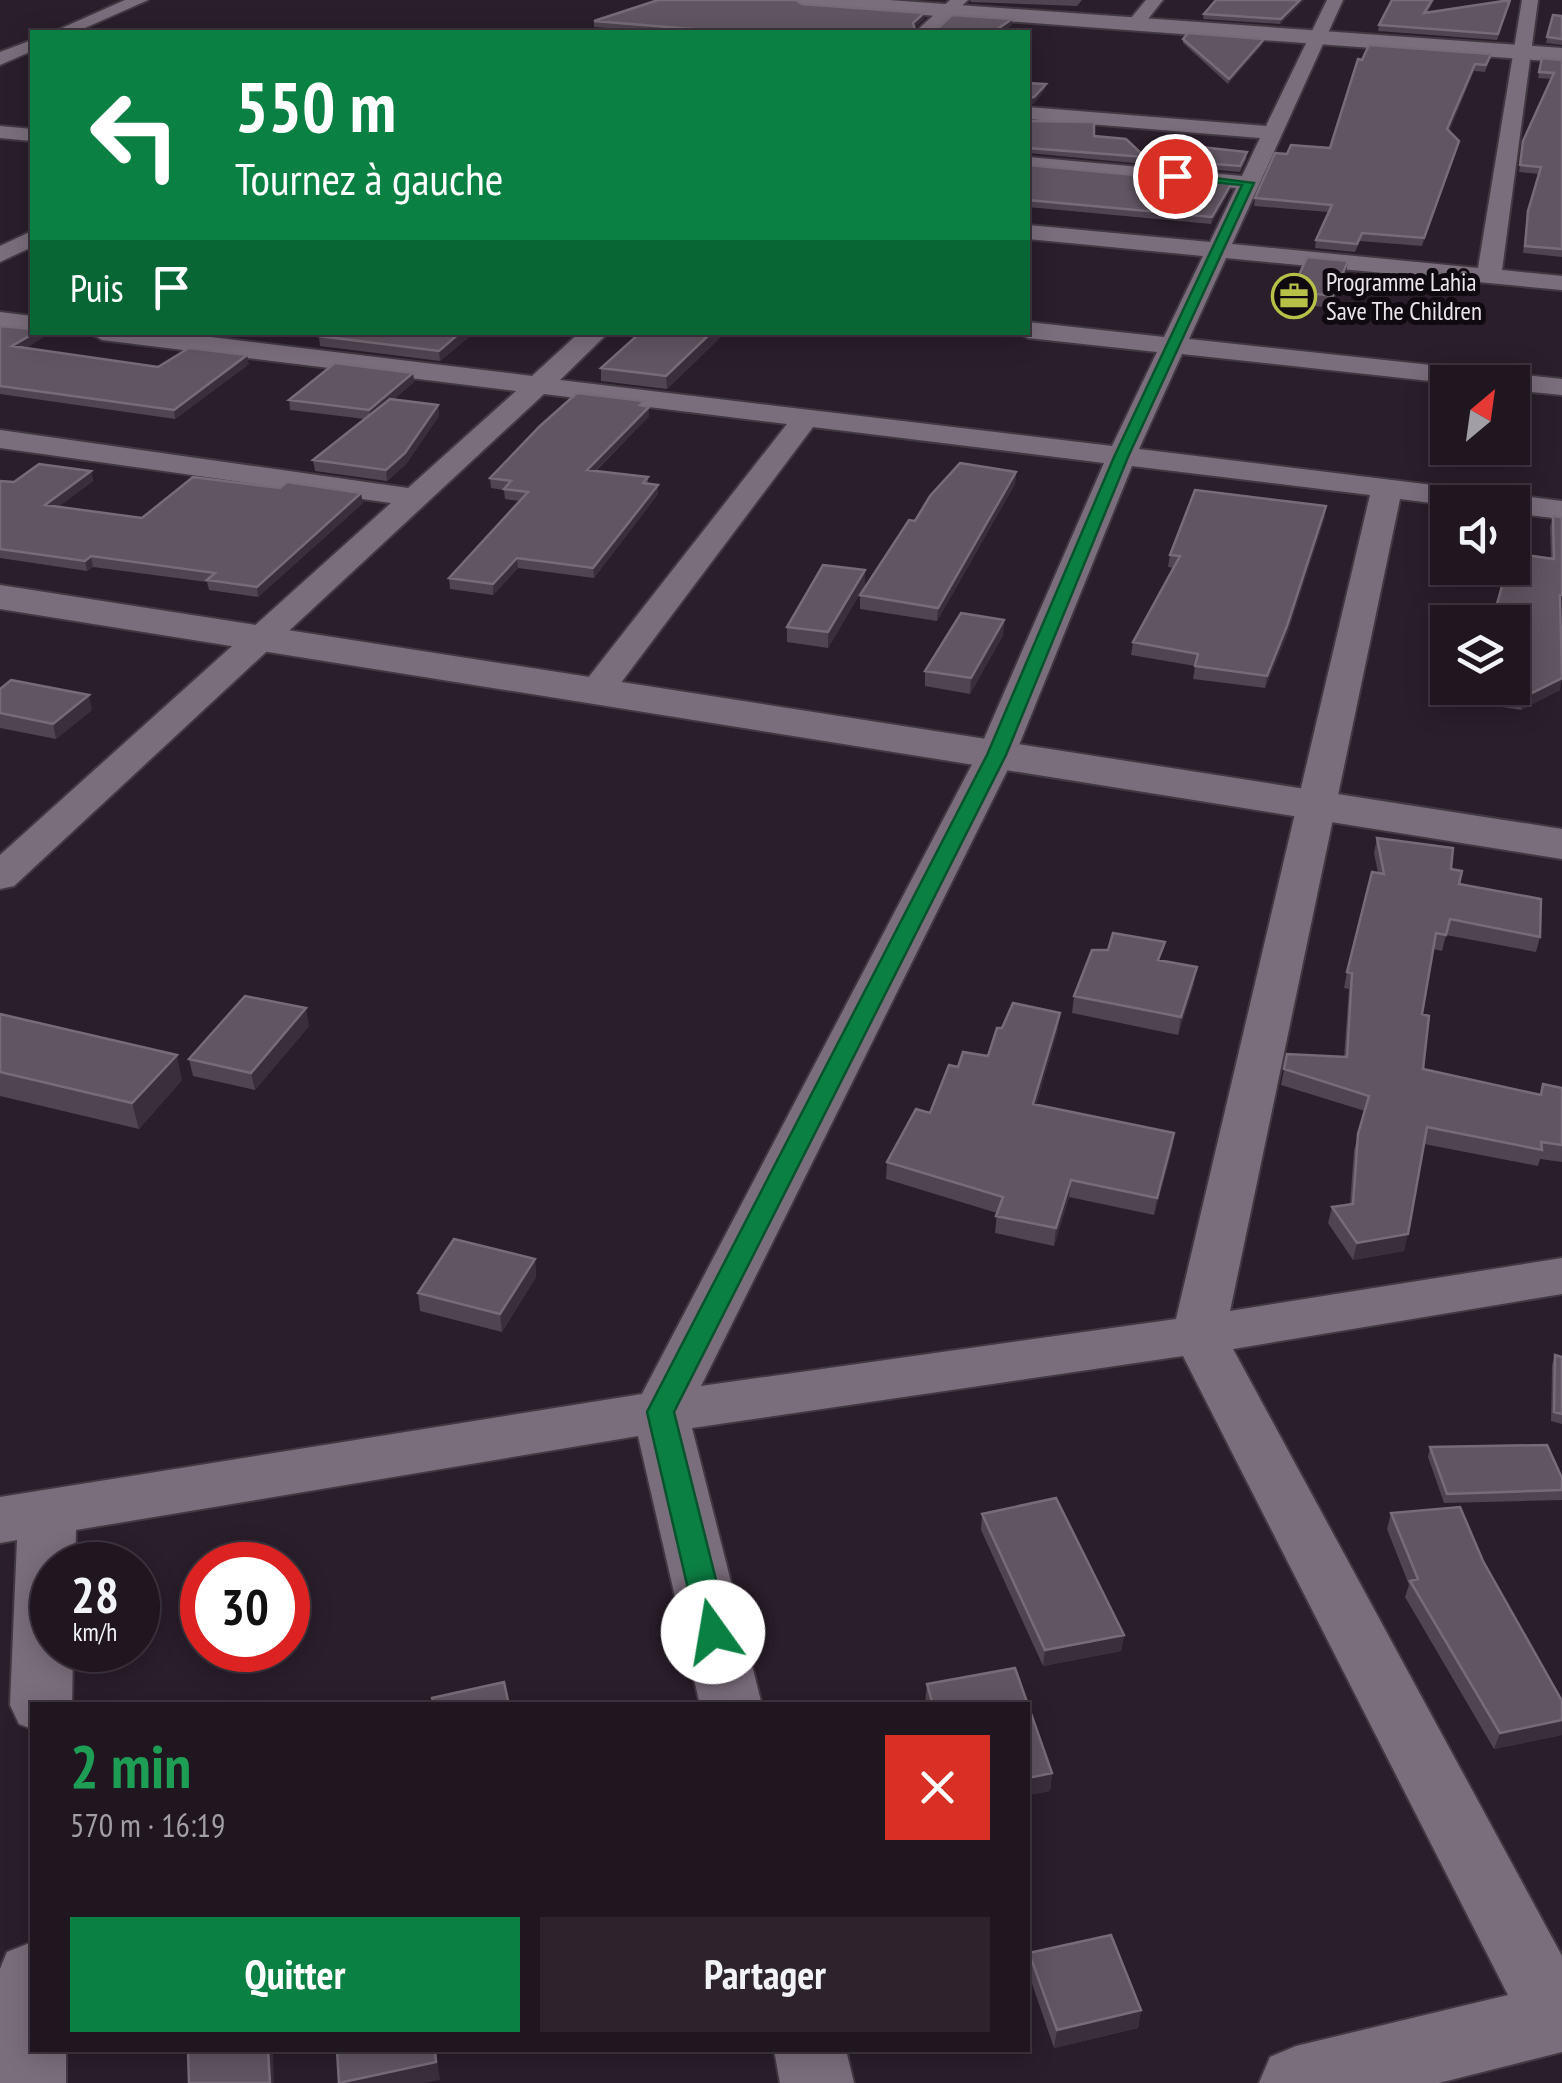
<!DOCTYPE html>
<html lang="fr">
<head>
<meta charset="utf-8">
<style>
	:root { --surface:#1f1620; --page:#2c232d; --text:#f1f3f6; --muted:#a19fa5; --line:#3c353e; --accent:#0b8043 }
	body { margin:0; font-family:"PT Sans Narrow",sans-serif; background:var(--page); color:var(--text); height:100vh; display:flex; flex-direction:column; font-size:38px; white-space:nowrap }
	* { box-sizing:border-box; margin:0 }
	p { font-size:32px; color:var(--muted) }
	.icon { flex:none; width:55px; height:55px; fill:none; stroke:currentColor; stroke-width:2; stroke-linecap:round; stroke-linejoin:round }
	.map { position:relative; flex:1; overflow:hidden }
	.side { position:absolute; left:30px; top:1702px; width:1000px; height:350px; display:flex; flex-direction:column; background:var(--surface); border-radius:0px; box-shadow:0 5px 25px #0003,0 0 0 2px var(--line) }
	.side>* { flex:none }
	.guide { position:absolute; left:30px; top:30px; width:1000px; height:305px; border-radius:0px; box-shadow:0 5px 25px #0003,0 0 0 2px var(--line); background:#0b8043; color:#fff; overflow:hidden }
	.needle { width:65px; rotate:29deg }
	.tools { position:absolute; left:1430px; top:365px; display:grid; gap:20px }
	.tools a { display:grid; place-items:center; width:100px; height:100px; border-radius:0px; background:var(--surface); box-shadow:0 5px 25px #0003,0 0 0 2px var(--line); font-size:50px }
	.speed { position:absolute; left:30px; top:1542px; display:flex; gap:20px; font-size:50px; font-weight:700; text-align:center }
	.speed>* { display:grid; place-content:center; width:130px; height:130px; border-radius:50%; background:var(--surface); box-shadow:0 5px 25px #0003,0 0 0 2px var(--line); line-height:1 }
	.speed small { font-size:25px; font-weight:400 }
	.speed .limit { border:15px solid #d22; background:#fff; color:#111 }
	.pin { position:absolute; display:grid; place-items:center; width:85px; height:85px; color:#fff; margin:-42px; border:5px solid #fff; border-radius:50%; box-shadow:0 2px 10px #0007 }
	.me { position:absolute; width:110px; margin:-55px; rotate:347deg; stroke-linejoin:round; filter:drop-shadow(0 0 8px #0008) }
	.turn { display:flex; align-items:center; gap:35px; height:210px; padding:0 40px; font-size:45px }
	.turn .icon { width:130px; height:130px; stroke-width:2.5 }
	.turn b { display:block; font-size:70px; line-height:85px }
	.then { display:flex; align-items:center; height:95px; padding:0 40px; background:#0003; gap:20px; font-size:38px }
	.round { display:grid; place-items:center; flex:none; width:105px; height:105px; border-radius:0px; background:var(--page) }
	.overview { display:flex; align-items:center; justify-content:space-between; height:170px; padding:0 40px }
	h1 { font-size:60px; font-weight:600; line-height:75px; color:#1e9e55 }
	.action { display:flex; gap:20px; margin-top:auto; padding:20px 40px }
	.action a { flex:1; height:115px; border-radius:0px; background:var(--accent); color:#fff; font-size:40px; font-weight:600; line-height:115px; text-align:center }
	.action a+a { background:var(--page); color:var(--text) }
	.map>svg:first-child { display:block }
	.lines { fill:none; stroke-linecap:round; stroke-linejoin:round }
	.minor-casing { stroke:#413942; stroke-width:4 }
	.tertiary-casing { stroke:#413942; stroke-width:4 }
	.minor { fill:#7b6e7c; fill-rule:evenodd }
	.tertiary { fill:#7b6e7c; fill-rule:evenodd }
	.wall { fill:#4f4450 }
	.shaded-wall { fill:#392e3a }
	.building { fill:#605561; stroke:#766c77; stroke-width:2.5 }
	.route { fill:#0b8043; stroke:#07532c; stroke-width:2.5 }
	.labels { text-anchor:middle; stroke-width:10; stroke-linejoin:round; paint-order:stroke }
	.far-poi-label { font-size:25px; fill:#ece5ed; stroke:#0f0a0f; text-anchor:start }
</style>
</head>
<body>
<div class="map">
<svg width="1562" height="2083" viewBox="0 0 1562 2083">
	<rect width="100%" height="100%" fill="#291e2a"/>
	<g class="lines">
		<defs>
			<path id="minor" d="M125,0H148L76,32H53Z
				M950,0H968L934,32H915Z
				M1146,0H1163L1141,28H1129L1126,24Z
				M1327,0H1343L1232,244L1478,268L1522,0H1538L1502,270L1562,276V290L1226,258L1189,339L1562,379V395L1512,390V382L1448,383L1182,354L1139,449L1562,501V519L1512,513V502L1448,505L1400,499L1230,1311L1562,1258V1294L1233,1349L1562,1956V2052L1439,2083H1259L1270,2057L1296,2046L1508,1995L1183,1356L692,1428L762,1705H700L638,1436L76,1530L75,1565H52V1650H73L72,1705H32V1729L19,1724L10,1705L17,1540L0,1543V1497L642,1394L977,755L1104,463L813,427L608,700L595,703L582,700L577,692L787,424L544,394L14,886L0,889V855L391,503L0,448V430L408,488L516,391L102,340L89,332H170L532,376L580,332H609L560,380L1112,446L1157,352L1028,338L1017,332H1028V322L1164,337L1203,256L1028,239V225L1210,242L1236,188L1028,169V157L1242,176L1260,138L1028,119V107L1266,126ZM1132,466L1370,495L1176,1319L701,1386L1015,755Z
				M32,40V51L0,65V52Z
				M0,126L32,129V141L0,138Z
				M32,231V247L0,262V246Z
				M0,312L32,316V332L0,328Z
				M32,1942V2050H66V2083H0V1969L7,1952Z
				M774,2050H846L854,2083H780Z"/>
			<path id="tertiary" d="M792,0H889L1562,48V62L802,6Z
				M0,585L1562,829V859L0,609Z"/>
		</defs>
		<use href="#minor" class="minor-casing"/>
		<use href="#tertiary" class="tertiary-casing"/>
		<use href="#minor" class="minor"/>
		<use href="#tertiary" class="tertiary"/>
	</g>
	<path class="wall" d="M970,0H1082L1077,6L971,2Z
		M1216,0H1304L1280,24L1203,19L1204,14Z
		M1392,0H1434L1427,13L1510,0L1497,40L1378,31L1379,25Z
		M802,4L924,13V19L914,28L915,30L937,29L1012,19V25L1001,32H660L594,27V21Z
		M1553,15L1562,16V45L1546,43Z
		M1183,39L1263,44L1228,84L1183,43Z
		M1491,54L1485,72L1474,71L1449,131L1459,141L1457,149L1422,246L1360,241L1355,252L1315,248L1316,240L1328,212L1254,206L1255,198L1287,154L1330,148Z
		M1542,58L1562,60V257L1523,253L1527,217L1539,174L1519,172L1523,141L1552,79L1538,78Z
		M1028,121L1094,136L1145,157L1144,164L1028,153Z
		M1247,157L1240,172L1161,165L1162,160Z
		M1028,165L1230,191L1211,224L1028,207Z
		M1348,261L1346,273L1331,308L1290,303L1292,291Z
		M0,326L32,332H41L42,338L26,348L158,367L249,364L175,419L0,394Z
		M475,332L440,361L320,346L319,336Z
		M726,332L667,389L601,381V368Z
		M413,373L414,382L393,400L438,405L439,416L406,464L387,481L315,471L313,460L365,419L290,410L289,400Z
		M644,406L649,416L596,471L648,477V484L658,494L594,578L518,568L493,595L450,589L449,578L520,501L505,499L504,490L491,488L490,478Z
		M91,471L93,481L59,506L142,518L363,503L258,597L209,590L207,582L93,567L87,571L0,558V481L14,482Z
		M1016,472L1015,484L937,621L860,609V595L915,521Z
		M1553,516L1562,517L1560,690L1521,710L1496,706L1497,688H1512L1551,559L1550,527Z
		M1325,517L1286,638L1265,688L1193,679L1195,666L1131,655L1133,642L1174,568L1168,567L1170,555Z
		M865,585L828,648L787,642V627Z
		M1004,620L1003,635L970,694L925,686V671Z
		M0,689L92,710L56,739L0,728Z
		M1377,838L1451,869L1459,884L1540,937L1536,952L1446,935L1442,951L1433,949L1422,1014L1423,1069L1540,1095L1543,1084L1562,1088V1162L1540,1159L1538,1166L1424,1144L1404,1251L1353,1260L1328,1223L1332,1207L1350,1204L1354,1150L1365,1111L1281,1085L1287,1054L1344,1057L1349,989L1344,988L1347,972L1378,873L1374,853Z
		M1162,961L1194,984L1178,1035L1072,1013L1074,996Z
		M0,1014L182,1080L139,1129L0,1096Z
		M309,1026L255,1090L193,1076L189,1059Z
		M1058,1029L1036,1105L1174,1133L1172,1150L1154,1215L1069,1197L1054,1246L995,1233L997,1213L886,1179L887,1162L930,1113L958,1067Z
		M535,1259L536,1277L502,1332L420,1311L418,1293Z
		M1555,1355L1562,1357V1424L1551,1421L1552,1365Z
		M1430,1447L1562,1478V1500L1444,1503L1428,1457Z
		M1391,1513L1483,1561L1562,1701V1735L1494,1749L1405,1597L1409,1585L1387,1529Z
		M982,1514L1124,1635L1121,1651L1043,1666L981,1530Z
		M1015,1668L1052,1773L1050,1791L1028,1795V1705H926L925,1703L927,1684Z
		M1029,1953L1141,2010L1138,2028L1054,2048L1028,1972Z"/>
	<path class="shaded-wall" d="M1300,0H1304L1280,24L1281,19Z
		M924,13V19L912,29L913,23Z
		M1012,19V25L1001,32H993Z
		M1264,39L1263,44L1228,84L1229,79Z
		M1475,64L1474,71L1446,137L1447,129Z
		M1046,84L1045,90L1034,104H1028V98Z
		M1459,141L1457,149L1422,246L1424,238Z
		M1231,184L1230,191L1211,224L1212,217Z
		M1348,261L1346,273L1331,308L1333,296Z
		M36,332H41L42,338L14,355L12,346Z
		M461,332H475L440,361L439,351Z
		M712,332H726L667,389L666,376Z
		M247,355L249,364L175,419L174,410Z
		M413,373L414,382L370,419L369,410Z
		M438,405L439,416L406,464L387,481L386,470Z
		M649,407V416L587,479V470Z
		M91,471L93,481L48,515L45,505Z
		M1016,472L1015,484L937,621L938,608Z
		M658,485V494L594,578L593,568Z
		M361,493L363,503L258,597L257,587Z
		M1326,506L1325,517L1286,638L1265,688L1267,676Z
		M91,556L93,567L87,571L85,561Z
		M517,558L518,568L493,595V584Z
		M865,570V585L828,648V632Z
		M1004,620L1003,635L970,694L971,678Z
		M1562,678L1560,690L1521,710L1524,697Z
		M89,695L92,710L56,739L53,724Z
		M1197,967L1194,984L1178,1035L1181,1017Z
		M306,1008L309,1026L255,1090L251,1073Z
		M1060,1013L1058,1029L1031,1121L1033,1104Z
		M177,1055L182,1080L139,1129L132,1103Z
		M1174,1133L1172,1150L1154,1215L1157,1198Z
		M1071,1180L1069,1197L1054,1246L1056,1228Z
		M1408,1234L1404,1251L1353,1260L1357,1243Z
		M535,1259L536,1277L502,1332L500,1314Z
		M1124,1635L1121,1651L1043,1666L1045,1650Z
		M1562,1720V1735L1494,1749L1500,1733Z
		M1052,1773L1050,1791L1028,1795V1778Z
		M1141,2010L1138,2028L1054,2048L1057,2030Z
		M268,2050H272L273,2053L274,2083H270Z
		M436,2050L440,2080L424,2083H339Z"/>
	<path class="building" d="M658,0H796L802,4L924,13L913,23L915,30L937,29L952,15L1012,19L993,32H729L594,21Z
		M1216,0H1300L1281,19L1204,14Z
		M1392,0H1432L1424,13L1510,0L1498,34L1379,25Z
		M1553,15L1562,16V39L1547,37Z
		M1188,33L1264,39L1229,79L1183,39Z
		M1369,45L1491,54L1486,65L1475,64L1447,129L1459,141L1424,238L1362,233L1357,244L1316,240L1332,205L1255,198L1275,153L1287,154L1291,145L1330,148L1358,59L1362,60Z
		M1542,58L1562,60V249L1525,246L1528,211L1541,167L1520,165L1523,141L1554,73L1539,72Z
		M1028,83L1046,84L1034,97L1028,98Z
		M1028,121L1094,122V136L1126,139L1145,157L1028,148Z
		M1173,144L1247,152L1240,166L1162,160Z
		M1028,165L1231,184L1212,217L1028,200Z
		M1307,257L1348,261L1333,296L1292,291Z
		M0,326L32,329V332H36L12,346L158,367L189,348L247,355L174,410L0,386Z
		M323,332H461L439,351L319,336Z
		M641,332H712L666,376L601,368Z
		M335,363L413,373L369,410L289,400Z
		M577,393L644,401L640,405L649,407L587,470L648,477L643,483L658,485L593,568L517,558L493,584L449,578L528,492L504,489L511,481L490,478L540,426Z
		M390,399L438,405L405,453L386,470L313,460Z
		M960,463L1016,472L938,608L860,595L909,520L915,521L930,496Z
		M39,464L91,471L45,505L142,518L193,477L280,488L287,482L361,493L257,587L207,580L215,573L91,556L85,561L0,549V481L14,482Z
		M1195,490L1326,506L1287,626L1267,676L1195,666L1198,654L1133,642L1180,556L1170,555Z
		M1553,516L1562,517V595H1560L1562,678L1524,697L1499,694V688H1512V622H1492L1507,568H1512V553L1554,559Z
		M823,565L865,570L828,632L787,627Z
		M961,613L1004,620L971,678L925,671Z
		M11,680L89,695L53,724L0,713V689Z
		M1377,838L1453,848L1451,869L1462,871L1459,884L1541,899L1540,937L1450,919L1446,935L1436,933L1422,1014L1429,1016L1423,1069L1541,1095L1543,1084L1562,1088V1145L1541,1142L1542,1150L1427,1127L1408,1234L1357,1243L1332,1207L1353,1204L1358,1134L1369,1096L1284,1069L1287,1054L1347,1057L1352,973L1347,972L1372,872L1384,874Z
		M1113,933L1165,942L1158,960L1197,967L1181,1017L1074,996L1092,950H1108Z
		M245,996L306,1008L251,1073L189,1059Z
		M1013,1003L1060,1013L1033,1104L1174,1133L1157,1198L1071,1180L1056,1228L996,1216L1003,1197L887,1162L916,1109L930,1113L949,1065L958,1067L963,1052L988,1056L997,1028H1002Z
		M0,1014L177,1055L132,1103L0,1072Z
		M454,1239L535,1259L500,1314L418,1293Z
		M1555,1355L1562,1357V1414L1554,1412Z
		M1547,1445L1562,1478V1490L1447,1494L1430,1447Z
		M1056,1498L1124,1635L1045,1650L982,1514Z
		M1460,1507L1483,1561L1562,1701V1720L1500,1733L1410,1581L1418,1579L1391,1513Z
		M1015,1668L1052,1773L1028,1778V1705H933L927,1684Z
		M504,1682L509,1705H434L432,1698Z
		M1111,1935L1141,2010L1057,2030L1029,1953Z
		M194,2050H268L270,2083H189L188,2051Z
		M337,2050H435L436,2062L339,2083Z"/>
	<path class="route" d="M1175,173L1254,183L1128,457L1006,755L674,1412L729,1632L724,1641L713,1645L702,1641L698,1632L647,1412L987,755L1114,457L1242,185L1171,178Z"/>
	<defs>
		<symbol id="office-ring" viewBox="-11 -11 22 22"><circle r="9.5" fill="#0f0a0f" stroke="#b7c147" stroke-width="1.5"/><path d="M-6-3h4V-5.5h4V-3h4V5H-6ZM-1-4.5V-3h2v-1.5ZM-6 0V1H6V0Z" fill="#b7c147"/></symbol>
	</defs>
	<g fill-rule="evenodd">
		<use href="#office-ring" x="1269" y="271" width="50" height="50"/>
	</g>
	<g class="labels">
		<g class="far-poi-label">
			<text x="1326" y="291">Programme Lahia<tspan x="1326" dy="29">Save The Children</tspan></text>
		</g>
	</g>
</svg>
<div class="tools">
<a><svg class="needle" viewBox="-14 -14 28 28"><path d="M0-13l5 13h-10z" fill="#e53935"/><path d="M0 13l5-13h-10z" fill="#a19fa5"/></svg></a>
<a><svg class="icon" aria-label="sound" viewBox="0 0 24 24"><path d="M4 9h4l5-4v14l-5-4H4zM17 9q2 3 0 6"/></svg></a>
<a><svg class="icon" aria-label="layers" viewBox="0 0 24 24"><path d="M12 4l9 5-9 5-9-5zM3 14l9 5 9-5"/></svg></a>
</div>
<div class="speed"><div>28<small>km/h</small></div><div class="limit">30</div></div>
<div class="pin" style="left:1175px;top:176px;background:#d93025"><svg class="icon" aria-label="arrive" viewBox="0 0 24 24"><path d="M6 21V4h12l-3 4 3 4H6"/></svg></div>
<svg class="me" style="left:713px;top:1632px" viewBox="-20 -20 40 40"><circle r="19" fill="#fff"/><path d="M0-13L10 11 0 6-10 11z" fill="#0b8043"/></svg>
<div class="guide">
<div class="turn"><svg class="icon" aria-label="left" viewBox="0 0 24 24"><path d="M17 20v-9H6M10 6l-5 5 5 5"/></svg><div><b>550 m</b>Tournez à gauche</div></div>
<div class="then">Puis<svg class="icon" aria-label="arrive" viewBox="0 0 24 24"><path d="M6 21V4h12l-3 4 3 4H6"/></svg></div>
</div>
<section class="side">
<div class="overview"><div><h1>2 min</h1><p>570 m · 16:19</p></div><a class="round" style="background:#d93025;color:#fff"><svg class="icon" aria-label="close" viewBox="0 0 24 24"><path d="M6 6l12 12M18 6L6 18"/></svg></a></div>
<div class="action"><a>Quitter</a><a>Partager</a></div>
</section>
</div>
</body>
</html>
